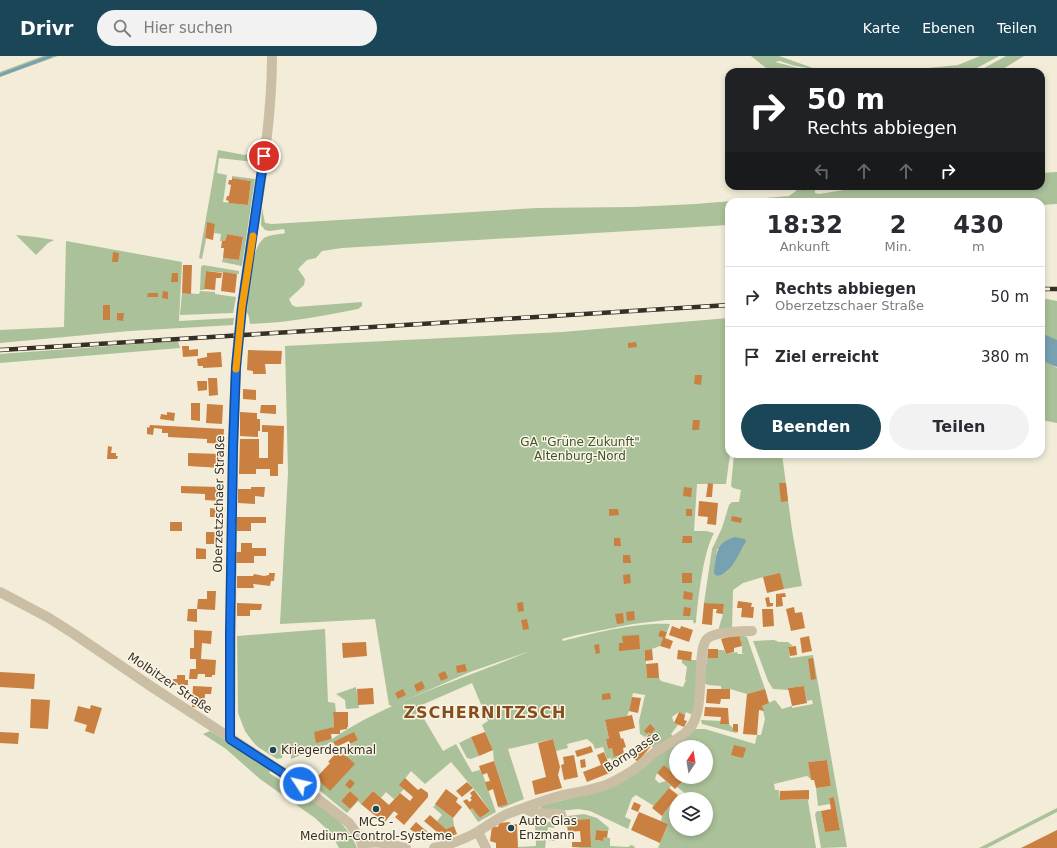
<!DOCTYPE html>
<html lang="de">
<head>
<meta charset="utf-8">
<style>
	:root { --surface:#fff; --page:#f2f2f3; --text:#2b2b33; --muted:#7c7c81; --line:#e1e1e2; --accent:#1b4658 }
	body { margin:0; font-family:"DejaVu Sans",sans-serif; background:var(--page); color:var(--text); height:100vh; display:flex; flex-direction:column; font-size:15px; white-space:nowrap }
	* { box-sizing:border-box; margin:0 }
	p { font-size:13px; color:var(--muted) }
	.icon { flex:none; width:22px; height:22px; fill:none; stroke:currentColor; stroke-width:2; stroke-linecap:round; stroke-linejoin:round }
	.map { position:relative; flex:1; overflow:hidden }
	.details { position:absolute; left:725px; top:142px; width:320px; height:260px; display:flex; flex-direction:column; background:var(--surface); border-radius:12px; box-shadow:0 2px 6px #0003 }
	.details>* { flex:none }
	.banner { position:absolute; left:725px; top:12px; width:320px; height:122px; border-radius:12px; box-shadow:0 2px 6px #0003; background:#202124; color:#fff; overflow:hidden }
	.needle { width:26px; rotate:12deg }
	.buttons { position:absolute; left:669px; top:684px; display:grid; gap:8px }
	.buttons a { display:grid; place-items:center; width:44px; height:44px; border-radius:50%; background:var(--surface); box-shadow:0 2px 6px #0003; font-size:20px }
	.pin { position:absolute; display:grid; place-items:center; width:34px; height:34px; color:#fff; margin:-17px; border:2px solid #fff; border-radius:50%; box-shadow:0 1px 4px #0007 }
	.me { position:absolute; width:44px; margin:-22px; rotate:305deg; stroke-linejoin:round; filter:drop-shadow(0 0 3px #0008) }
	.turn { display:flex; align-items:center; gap:14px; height:84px; padding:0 16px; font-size:18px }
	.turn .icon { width:52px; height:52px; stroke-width:2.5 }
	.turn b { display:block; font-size:28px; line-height:34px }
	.lanes { display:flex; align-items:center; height:38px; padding:0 16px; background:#0003; justify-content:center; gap:20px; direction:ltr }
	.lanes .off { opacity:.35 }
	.eta { display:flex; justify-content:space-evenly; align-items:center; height:68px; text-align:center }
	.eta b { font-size:24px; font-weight:600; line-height:28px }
	.button { display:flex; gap:8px; margin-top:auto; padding:8px 16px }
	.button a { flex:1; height:46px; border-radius:24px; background:var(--accent); color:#fff; font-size:16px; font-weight:600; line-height:46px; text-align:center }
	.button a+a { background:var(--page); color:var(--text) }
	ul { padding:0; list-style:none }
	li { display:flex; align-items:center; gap:12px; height:60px; padding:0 16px; border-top:1px solid var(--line) }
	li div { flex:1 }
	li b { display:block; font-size:15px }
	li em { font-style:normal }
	header { display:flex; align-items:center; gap:24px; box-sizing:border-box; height:56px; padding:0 20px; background:var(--accent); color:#fff }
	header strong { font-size:19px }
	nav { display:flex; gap:22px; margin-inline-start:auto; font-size:14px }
	.search { width:280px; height:36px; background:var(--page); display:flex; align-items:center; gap:10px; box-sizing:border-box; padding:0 14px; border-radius:22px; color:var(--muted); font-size:15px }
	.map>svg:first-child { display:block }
	.green { fill:#abc199; fill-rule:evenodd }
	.water { fill:#77a1b0 }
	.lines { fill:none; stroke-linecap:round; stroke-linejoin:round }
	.stream { stroke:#77a1b0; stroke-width:3 }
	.building { fill:#c98040 }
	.minor { stroke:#cabea5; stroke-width:10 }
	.tertiary { stroke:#cabea5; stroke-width:10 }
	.rail-casing { stroke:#362f26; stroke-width:4.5 }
	.rail { stroke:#faf5e5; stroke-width:3; stroke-dasharray:9; stroke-linecap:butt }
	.route-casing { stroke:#114b97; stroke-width:10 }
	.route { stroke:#1a73e8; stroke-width:7 }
	.slow { stroke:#f59e0b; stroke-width:7 }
	.poi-dot { fill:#1b4658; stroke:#faf5e5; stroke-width:1.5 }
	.labels { text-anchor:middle; stroke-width:3; stroke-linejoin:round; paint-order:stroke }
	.park-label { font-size:12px; fill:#3b542a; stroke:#faf5e5 }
	.street-label { font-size:12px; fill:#362f26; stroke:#faf5e5 }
	.poi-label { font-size:12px; fill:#362f26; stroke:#faf5e5; text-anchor:start }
	.district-label { font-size:16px; font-weight:bold; letter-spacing:1px; fill:#864e1e; stroke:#faf5e5 }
</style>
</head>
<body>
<header>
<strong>Drivr</strong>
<div class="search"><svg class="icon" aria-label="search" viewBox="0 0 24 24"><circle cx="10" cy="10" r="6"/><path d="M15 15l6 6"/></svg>Hier suchen</div>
<nav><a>Karte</a><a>Ebenen</a><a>Teilen</a></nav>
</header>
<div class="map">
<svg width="1057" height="792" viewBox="0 0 1057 792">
	<rect width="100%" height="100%" fill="#f2ecd9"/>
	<path class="green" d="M43,0H58L0,21V16Z
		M751,0H779L813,12L844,15L880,13H919L958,9L980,0H999L975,13L965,16H831L795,10L780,5L775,6L813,16H771Z
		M1006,0H1024L998,16H977Z
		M262,81L258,106H254L219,102L217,117L227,119L223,146L248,149L251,125L232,122V120L255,123L242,210L222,206L223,202L239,204L243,181L227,178L225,185H220L221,178L214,177L215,168L207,167L205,182L206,183L202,203L199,202L218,94L245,99L258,91Z
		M1057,116V148L1041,149V146H729V169L342,192L322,195L316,202L307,204L298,213L305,223L304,229L289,243L292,249L296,251L362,246V250L358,253C322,260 287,267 250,268L249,261L247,256C249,239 250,196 262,184C267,178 278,179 285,177L284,173L270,175L265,174L261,169L262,152L265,167L272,168L537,152L632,151L696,148L789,140L796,135L798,130H815V137L819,138L869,130H1041V117Z
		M16,179L36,181L54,184L48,187L36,199Z
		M66,185L182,206L179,265L234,262L233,269L129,275L0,287V274L64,271Z
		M203,209L239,215V218L206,215L204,234H200L201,211Z
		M200,235L215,236V238L236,241L233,257L180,259L182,237L199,238Z
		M1041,242L1057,245V298L1054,310L1057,312V367L1041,364Z
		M729,262V398H730L726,428H697L694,475H706L714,477C703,496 698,544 696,566L694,568L693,564H666L633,568L577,579L562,583L563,585C594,577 638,566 670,568L667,576L660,574L658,580L663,582L660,590L652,593L645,594L647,622H659L661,625L683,631L686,624H685L687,611L682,607V604H699L693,659L686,656L685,659L679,656L672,661L674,667L678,669L671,678L674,681L654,692L651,690L656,684L649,678L645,681L640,678L639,665L645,639L633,637L629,655L627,660L605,665L609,683H606L608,693L612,692L615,701L621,699V706L615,713L611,702L607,703L603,691L595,693L593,688L587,683L567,688L568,692L556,695L553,683L508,693L524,743L502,752L498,751L508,747L494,705L493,694L482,669L488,665L472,627L417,651L443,695L456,688L472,716L480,714L482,719H483L496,756L478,766L470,754L472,752L480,762L490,755L479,739L451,706L425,728L411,715L400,729L404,733L394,743L386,736L381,742L373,735L361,748L358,745L347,757L312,728L297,713L298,710L304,709L310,715L306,720L312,725L316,722L330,734L347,701L350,688L358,684L354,677L333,686L291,703V699L299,697L298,692L290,694L284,693L282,702L277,703L258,691L253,686L245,675L238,657L237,580L325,573L328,646L335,647L336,656H333L334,671L330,673L332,683C392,643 464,623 530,595L470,616L392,650L389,649L375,563L280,568L288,417L285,290L562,276ZM350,735L359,743L350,753L341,745Z
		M178,285L180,292L0,307V298Z
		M734,398H782L792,474L802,530L784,533L763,521L743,527L733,534L732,572L718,575L723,558L724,549L704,547L712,493L722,472L729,449L732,446H739L741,434L733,432L731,430ZM744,489L727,516L717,520L714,518L717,493Z
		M739,578L747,581L765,633L747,638L730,633H721V630L708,629L704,627L708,593V602L718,594H724L726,598L737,596L738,598H744L742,597V590Z
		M774,584L779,586H788L793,590L788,591L790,602L813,599L847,791L821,792L815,758L817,755H821L825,776L840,773L834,741L829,742L830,748L818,750L816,732L831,730L827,704L808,706L811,723L807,720L774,728L775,734H779L780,744L809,743L808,745L816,792H658L668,768L661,765L662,760L671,749L675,751L676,750V773H706V743H682L686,738L677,731L682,726L677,721H706V691H676V720L664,710L657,717L655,723L659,727L666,725L671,730L654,750L636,739L632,742L625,761L631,764L628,773L590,755L578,753L560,755L541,753L540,750L595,736L694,673H705L755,688L757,679H761L765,663L762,650L775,644L782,653L792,650V652L813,648L812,644L807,645L804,630L789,632V634L773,633L768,625L753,585Z
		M356,631L359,652L346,653L345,644L336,638Z
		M701,664L721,665V668H729L733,672V675L738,676L736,677L702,668Z
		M210,675L269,711L272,713L269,717L283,726L285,723C309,741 347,763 357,792H339L331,777L315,762L260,723L226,693L203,678Z
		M471,681L479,700L471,703L467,702L459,687Z
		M436,748L453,762L454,770L446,773L437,765L442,759L433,751Z
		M1057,752V756L987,792H979Z
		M584,758L597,762L609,772L608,775L596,774L595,784L603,785L604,781L610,782V790L628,791L631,789L634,790L635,792H572L591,790L590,763L568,764V776L565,765V761L568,760Z
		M550,762L554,763L556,765L554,772L548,771L547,780L555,781V785L546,784L545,792H518V791L536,790L535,767L550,766Z"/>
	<path class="water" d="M1041,277L1057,284V311L1041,304Z
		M735,481L745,483L746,485L744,489C738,499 730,519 717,520L714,518V515C717,497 715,487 735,481Z"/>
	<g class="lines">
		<path class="stream" d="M0,19L51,0
			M804,133V130"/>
	</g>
	<path class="building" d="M232,122L251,125L248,149L228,147L229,145L226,144L227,140H229L231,129L228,128L229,124H232Z
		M207,166L215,168L213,184L205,182Z
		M227,178L243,181L239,204L223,202L224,192H221L222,185H225Z
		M113,196L119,197L118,206H112Z
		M183,209H192L191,238L182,237Z
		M206,215L222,217L221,222H216L215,234L204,233Z
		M223,216L237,218L235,237L221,235Z
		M172,217H178V226H171Z
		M163,235L168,236V243L162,242Z
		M148,237H158V241H147Z
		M103,249H110V264H103Z
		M117,257H124L123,265L117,264Z
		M636,286L637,291L628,292V287Z
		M182,290H189V294L198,293V300L183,301Z
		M248,294L282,295L281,308H265L266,318H253V315L247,314Z
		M221,296L222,311L203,312V310H198L197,303L207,301V297Z
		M695,319H702L701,329L694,328Z
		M208,322H217L218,339L209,340Z
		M197,325H207V334L198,335Z
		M243,333L256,334V344L243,343Z
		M191,347H200V365L191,364Z
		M207,348L223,349L222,368L206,367Z
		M261,349H276V358L260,357Z
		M167,356L175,357L174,365L160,363L161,358L167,359Z
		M240,356L257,357V363H260V375H258V381L240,380Z
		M693,364H700L699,374H692Z
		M150,369L224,373L223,388L207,387V383L168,381V377H162V373L154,372L153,379L147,378V371L149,372Z
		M262,369L284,370L283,408H278V420H270V413H256V418H239L240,383H259V402H268V376H262Z
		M108,390L112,391L111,397H116V400H118L117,403H107Z
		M188,397L222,398L221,412L188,410Z
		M708,427L713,428L712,441H706Z
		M779,427H786L788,445L781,446Z
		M181,430L220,431V445L205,444V438L181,437Z
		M251,431H265L264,441L255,440V448L238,447V433H251Z
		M684,431L692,432L691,441L683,440Z
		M699,445L718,447L716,469L707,468L708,461L698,460Z
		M210,452L218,453V461H210Z
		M609,453H618L619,459L609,460Z
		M686,453H692V460H686Z
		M732,460L742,462L741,467L731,465Z
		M237,461H266V467H251V475H237Z
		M170,466H182V475H170Z
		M206,476H219L218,488H206Z
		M683,480H692V487H682Z
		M614,482H620L621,490H614Z
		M241,487H252V492H266V500H254V507H235V496H241Z
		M196,492L206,493V503H196Z
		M623,499H630L631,507H623Z
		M269,517H275L274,525H271L270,530L253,528L254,532H237V520H253L254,518L264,520L269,519Z
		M682,517H692V527H682Z
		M780,517L784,533L767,537L763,521Z
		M630,518L631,527L624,528L623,519Z
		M207,535H216L215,554L197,553L198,543H207Z
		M684,535L693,537L692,544L683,543Z
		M785,537L786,541H782L783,550L776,551V538Z
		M769,541L770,547H773V550L767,551L765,542Z
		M738,545L752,547L751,551H754L753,562L741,561L742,552H737Z
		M523,546L524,555L518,556L517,547Z
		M237,547L262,548L261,554H250V560H237Z
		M704,547L724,548L723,558L716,557L717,553H713L712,569L702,568Z
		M684,551L691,552L690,560H683Z
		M794,551L795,557L802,556L805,572L791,575L786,553Z
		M188,553H197V566L187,565Z
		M762,553H773L774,570L763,571Z
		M634,555L635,564L627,565L626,556Z
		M623,557L624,567L617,568L615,558Z
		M527,563L529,573L523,574L521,564Z
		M672,570L680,573L681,570L693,574L689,586L669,579Z
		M194,574L212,575L211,588L202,587L201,603L216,604L215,619H212V621H205V618H198L197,623H189L190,613H196V603H190V592H194Z
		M660,574L667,576L665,582L673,585L670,593L660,590L663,582L658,580Z
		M739,578L742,590L734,592V596L726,598L721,583Z
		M639,579L640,593L619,595V587H623L622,580Z
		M809,580L812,595L802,597L800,582Z
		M366,586L367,600L343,602L342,587Z
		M599,588L600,597L596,598L594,589Z
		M796,590L797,599L790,600L788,591Z
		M652,593L653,604L645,605V594Z
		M708,593H718V602H708Z
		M678,594L692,596L691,605L677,603Z
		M813,602L816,623L811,624L808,603Z
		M658,607L659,622H647L646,608Z
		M465,608L467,615L457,617L456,610Z
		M445,615L448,622L441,625L438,618Z
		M0,616L35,618L34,633L0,631Z
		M177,619H185V624H188V629H173V623H177Z
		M422,625L425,632L417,636L414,629Z
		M193,630L212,631L211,638H205L204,652L192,651Z
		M804,630L807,647L792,650L788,632Z
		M373,632L374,648L358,649L357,633Z
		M403,633L406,639L398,643L395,637Z
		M707,633H730V643H721L720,648L706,647Z
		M765,633L769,647L762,650L764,655L759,654L757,679L743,678L747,638Z
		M610,637L611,643L602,644V638Z
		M632,641L641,642L638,657L629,655Z
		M31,643L50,644L48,673L30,672Z
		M91,649L102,652L94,678L85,675L87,669L74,665L78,650L90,653Z
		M705,651L728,652L729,668H720L721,661L704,660Z
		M333,656H348V671H347V673L340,674V678H331V683L316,687L314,676L334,671Z
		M679,656L685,659L684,664L687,665L684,671L674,667Z
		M632,659L635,672L619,676L621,683L623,682L626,691L623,692L624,698L614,701L612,692L608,693L606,683H609L605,664Z
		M650,668L655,673L651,678L648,676L647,678L644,675Z
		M733,668H738V676L733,675Z
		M0,676L19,677L18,688L0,687Z
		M354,676L358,684L350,688L349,685L336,691L333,686Z
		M485,676L493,694L479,700L471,681Z
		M649,678L656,684L638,706L632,701Z
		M553,683L560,711L558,719L562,732L535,739L532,725L546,721L538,687Z
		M297,688L299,698L291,699L289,690Z
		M734,689L746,692L743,702L731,699Z
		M591,690L593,696L577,701L575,695Z
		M604,696L612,716L587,726L583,716L601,709L597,699Z
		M336,697L340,700L343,697L355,708L330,735L316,722L330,707L328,706Z
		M574,699L578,721L564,724L561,709L564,708L563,701Z
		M585,703L586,711L581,712L580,704Z
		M827,704L831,730L816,732L814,724H811L808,706Z
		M494,705L508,748L498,751L493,733L488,735L485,726L490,725L487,717L482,719L479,710Z
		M664,709L682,726L675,733L657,717Z
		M405,722L418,734L421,732L428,737V741L404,769L395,761L398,758L394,755L384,767L361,748L373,735L389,749L400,737L410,745L413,741L399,729Z
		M350,723L355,727L350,733L345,729Z
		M467,726L473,732L462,741L456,735Z
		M669,732L678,739L662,760L652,752Z
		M446,733L458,742L456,746L462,751L453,762L435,748Z
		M474,734L490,755L480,762L472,752L470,754L463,745L467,743L469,746L472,744L470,742L472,740L470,737Z
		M809,734V743L780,744V735Z
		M350,735L359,743L350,753L341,745Z
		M834,741L840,774L825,776L821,755L831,753L829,742Z
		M634,746L641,749L638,756L631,753Z
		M639,756L668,768L660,787L631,774Z
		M430,759L446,773L454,770L457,778L439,784L437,776L424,765Z
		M590,763L591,791H572V786H581L580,775L568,776V764Z
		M416,766L431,779L425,786L410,773Z
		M510,766L511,769L517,768L518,792H496V787L490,785L492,770L498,771L499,767Z
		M596,774L608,775L607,782L604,781L603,785L595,784Z
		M1057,774V792H1021Z"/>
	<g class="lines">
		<path class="minor" d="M230,683C230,607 231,531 232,456C233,399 233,343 238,287C246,191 272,97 272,0
			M524,752L534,757L561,758L562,762
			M478,776L486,792
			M362,788C378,784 391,789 406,792
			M434,792C449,789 465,783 479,775C488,769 497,763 507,758C524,752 541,745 559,740C575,736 590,735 606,729C617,724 630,717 640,709C646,704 651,699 658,694C669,687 682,682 690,672C707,652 695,591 708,582C715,576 742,575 752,575"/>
		<path class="tertiary" d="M0,536L49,562L74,578L152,631L287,719L349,767L360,782L363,792"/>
		<defs>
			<path id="rail" d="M1041,233H1057
				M0,294L729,249"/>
		</defs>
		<use href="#rail" class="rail-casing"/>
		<use href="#rail" class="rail"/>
	</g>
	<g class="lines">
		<defs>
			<path id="route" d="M264,100L242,251L236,311L233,391L230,578V683L300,728"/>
		</defs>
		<use href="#route" class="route-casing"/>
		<use href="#route" class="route"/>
		<path class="slow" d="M236,313L242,251L253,180"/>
	</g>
	<g class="poi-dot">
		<circle cx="273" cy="694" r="4"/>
		<circle cx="376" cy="753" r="4"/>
		<circle cx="511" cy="772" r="4"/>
	</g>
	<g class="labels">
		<g class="park-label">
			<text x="580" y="390">GA "Grüne Zukunft"<tspan x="580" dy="14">Altenburg-Nord</tspan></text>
		</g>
		<g class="street-label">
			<text transform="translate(219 448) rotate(-89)" y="4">Oberzetzschaer Straße</text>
			<text transform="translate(170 627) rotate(34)" y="4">Molbitzer Straße</text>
			<text transform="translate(632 696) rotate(-33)" y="4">Borngasse</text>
		</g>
		<g class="poi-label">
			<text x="281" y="698">Kriegerdenkmal</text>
			<text x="519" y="769">Auto Glas<tspan x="519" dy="14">Enzmann</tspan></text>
			<text x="376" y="770" text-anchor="middle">MCS -<tspan x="376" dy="14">Medium-Control-Systeme</tspan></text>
		</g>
		<g class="district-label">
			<text x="485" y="662">ZSCHERNITZSCH</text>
		</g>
	</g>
</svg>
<div class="buttons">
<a><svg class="needle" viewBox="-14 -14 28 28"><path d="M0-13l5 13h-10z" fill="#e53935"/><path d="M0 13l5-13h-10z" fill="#7c7c81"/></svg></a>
<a><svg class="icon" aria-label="layers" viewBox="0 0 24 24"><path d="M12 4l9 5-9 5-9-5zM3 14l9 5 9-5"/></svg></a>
</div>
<div class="pin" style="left:264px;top:100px;background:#d93025"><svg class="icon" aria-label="arrive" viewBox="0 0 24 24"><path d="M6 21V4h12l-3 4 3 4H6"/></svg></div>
<svg class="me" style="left:300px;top:728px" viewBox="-20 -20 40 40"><circle r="17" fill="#1a73e8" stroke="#fff" stroke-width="3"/><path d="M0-11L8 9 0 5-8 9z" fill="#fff"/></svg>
<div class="banner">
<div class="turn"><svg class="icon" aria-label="right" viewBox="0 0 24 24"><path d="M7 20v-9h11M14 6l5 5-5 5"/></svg><div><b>50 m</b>Rechts abbiegen</div></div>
<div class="lanes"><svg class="icon off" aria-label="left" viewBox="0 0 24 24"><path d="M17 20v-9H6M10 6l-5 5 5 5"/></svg><svg class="icon off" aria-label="ahead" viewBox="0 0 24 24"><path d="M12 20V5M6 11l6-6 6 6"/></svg><svg class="icon off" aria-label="ahead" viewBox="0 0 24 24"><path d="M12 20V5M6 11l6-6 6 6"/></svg><svg class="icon" aria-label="right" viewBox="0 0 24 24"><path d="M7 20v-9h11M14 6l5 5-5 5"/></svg></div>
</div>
<section class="details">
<div class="eta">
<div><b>18:32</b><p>Ankunft</p></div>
<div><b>2</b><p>Min.</p></div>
<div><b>430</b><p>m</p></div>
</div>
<ul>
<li><svg class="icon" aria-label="right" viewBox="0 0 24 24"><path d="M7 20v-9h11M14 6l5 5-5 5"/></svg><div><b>Rechts abbiegen</b><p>Oberzetzschaer Straße</p></div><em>50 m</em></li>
<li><svg class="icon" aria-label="arrive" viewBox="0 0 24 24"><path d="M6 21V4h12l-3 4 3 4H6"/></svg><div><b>Ziel erreicht</b></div><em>380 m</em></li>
</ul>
<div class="button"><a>Beenden</a><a>Teilen</a></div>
</section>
</div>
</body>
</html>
